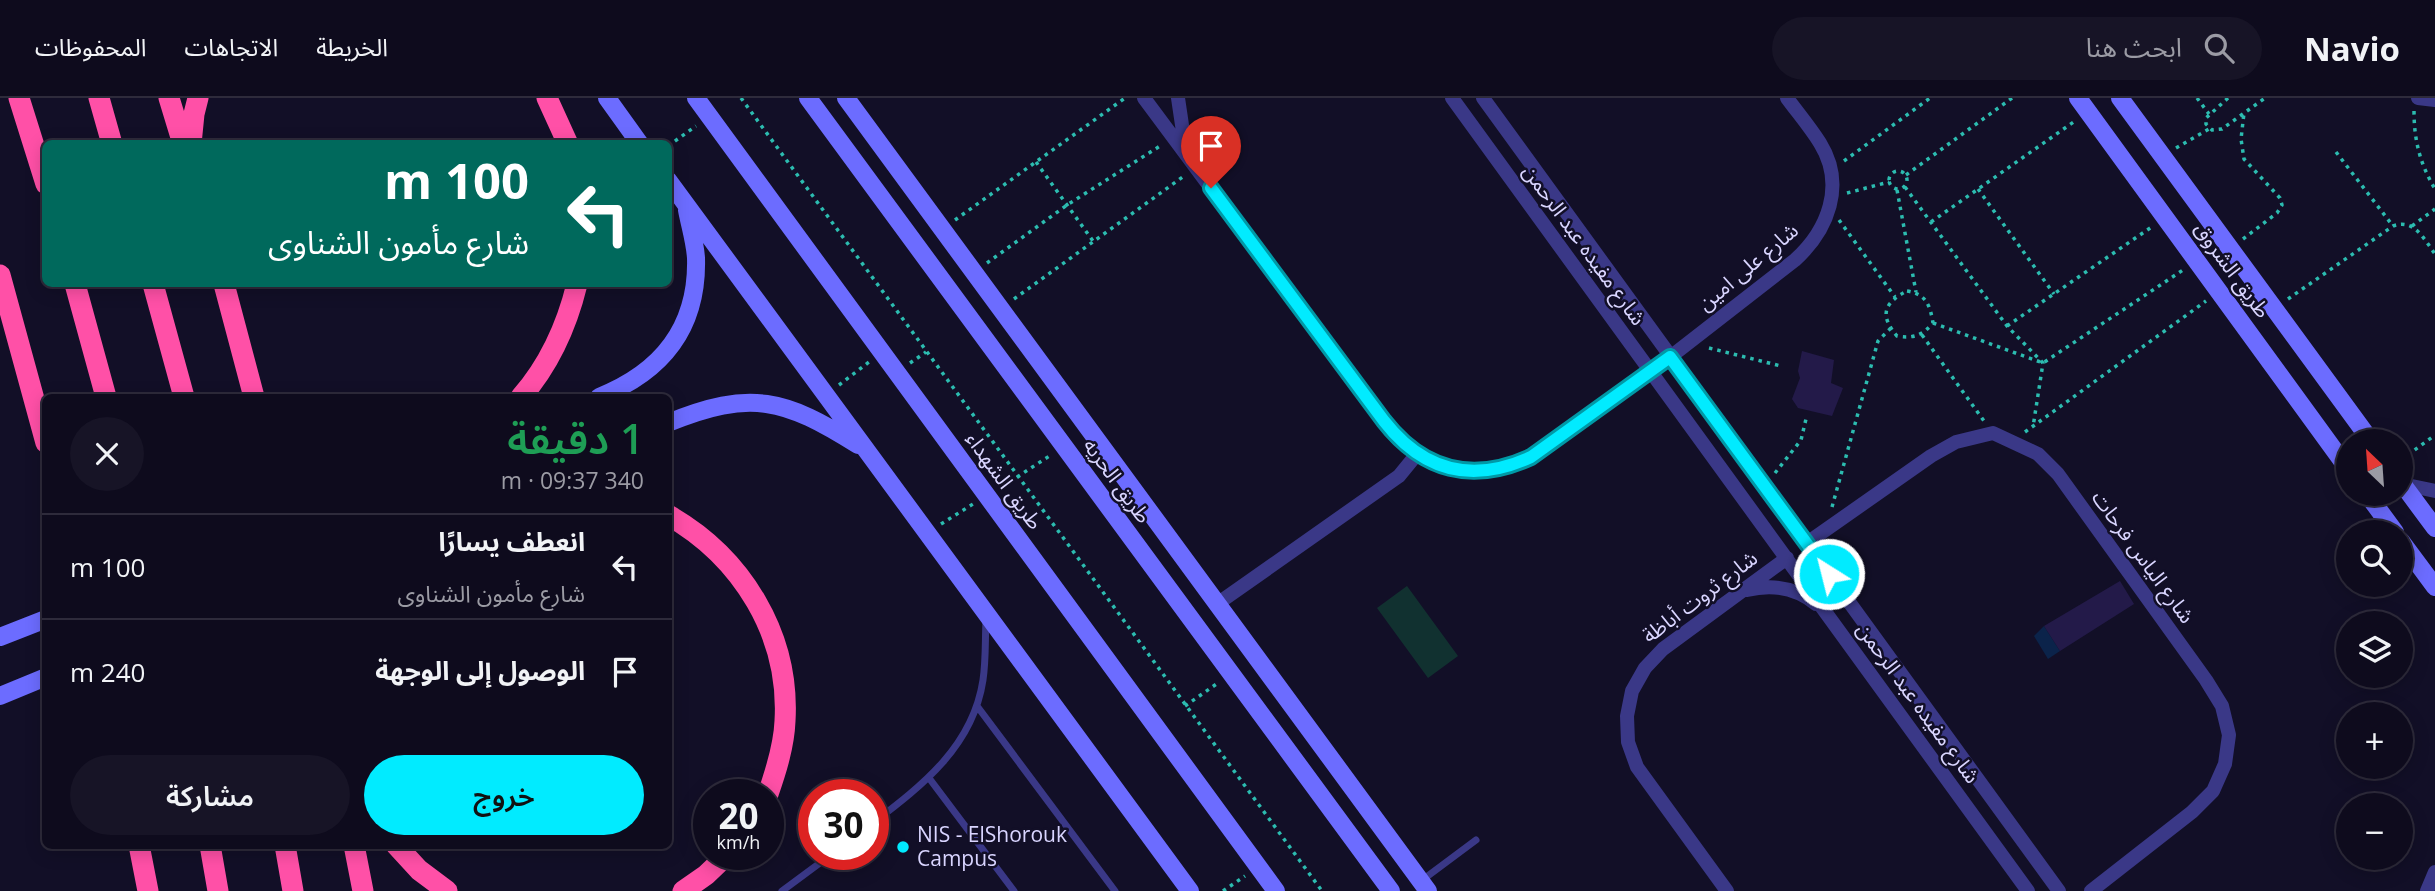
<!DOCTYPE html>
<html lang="ar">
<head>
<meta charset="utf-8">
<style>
	:root { --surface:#0e0b1d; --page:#171426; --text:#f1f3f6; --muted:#9b9ba4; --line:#2e2b3b; --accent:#01ebff }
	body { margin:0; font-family:"Open Sans","Noto Sans Arabic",sans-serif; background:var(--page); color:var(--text); direction:rtl; height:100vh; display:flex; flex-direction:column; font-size:26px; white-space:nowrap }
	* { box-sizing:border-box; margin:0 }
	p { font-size:23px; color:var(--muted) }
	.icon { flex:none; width:38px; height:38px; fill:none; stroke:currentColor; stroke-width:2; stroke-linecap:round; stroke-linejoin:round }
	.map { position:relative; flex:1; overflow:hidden; direction:ltr }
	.details { position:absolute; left:42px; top:296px; width:630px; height:455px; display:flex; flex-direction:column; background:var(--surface); border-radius:10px; box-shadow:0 4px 18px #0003,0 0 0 2px var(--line); direction:rtl }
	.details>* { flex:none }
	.guide { position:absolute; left:42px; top:42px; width:630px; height:147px; border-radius:10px; box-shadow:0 4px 18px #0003,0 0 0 2px var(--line); direction:rtl; background:#00695c; color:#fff; overflow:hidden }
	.needle { width:46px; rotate:335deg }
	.controls { position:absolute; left:2336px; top:331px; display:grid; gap:14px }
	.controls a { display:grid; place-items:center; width:77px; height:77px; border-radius:50%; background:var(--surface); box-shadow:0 4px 18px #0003,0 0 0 2px var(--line); font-size:35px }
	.speed { position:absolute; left:693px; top:681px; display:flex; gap:14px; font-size:35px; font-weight:700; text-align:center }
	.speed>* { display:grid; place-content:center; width:91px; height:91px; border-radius:50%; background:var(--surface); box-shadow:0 4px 18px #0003,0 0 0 2px var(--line); line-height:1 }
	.speed small { font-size:18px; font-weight:400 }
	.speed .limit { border:10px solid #d22; background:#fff; color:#111 }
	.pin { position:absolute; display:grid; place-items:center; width:60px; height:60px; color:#fff; margin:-72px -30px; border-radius:50% 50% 50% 0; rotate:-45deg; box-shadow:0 0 7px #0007 }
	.pin .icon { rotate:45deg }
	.me { position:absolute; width:77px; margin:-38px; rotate:324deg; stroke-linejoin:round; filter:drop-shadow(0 0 5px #0008) }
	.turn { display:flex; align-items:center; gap:24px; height:147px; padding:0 28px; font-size:32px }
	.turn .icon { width:91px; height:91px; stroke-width:2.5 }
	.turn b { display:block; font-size:49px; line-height:60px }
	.round { display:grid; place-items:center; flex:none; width:74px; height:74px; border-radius:37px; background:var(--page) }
	.headline { display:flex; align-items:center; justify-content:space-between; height:119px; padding:0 28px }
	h1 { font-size:42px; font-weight:600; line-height:52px; color:#1e9e55 }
	.cta { display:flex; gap:14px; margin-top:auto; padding:14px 28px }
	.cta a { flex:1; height:80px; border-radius:42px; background:var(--accent); color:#111; font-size:28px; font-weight:600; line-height:80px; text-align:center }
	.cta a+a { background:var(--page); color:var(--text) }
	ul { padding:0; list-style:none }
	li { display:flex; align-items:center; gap:21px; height:105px; padding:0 28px; border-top:2px solid var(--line) }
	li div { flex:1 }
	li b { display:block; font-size:26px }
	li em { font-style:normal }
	header { display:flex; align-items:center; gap:42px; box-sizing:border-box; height:98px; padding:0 35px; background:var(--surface); border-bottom:2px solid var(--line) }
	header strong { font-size:33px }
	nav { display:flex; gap:38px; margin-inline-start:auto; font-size:24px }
	.search { width:490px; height:63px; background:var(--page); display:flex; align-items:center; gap:18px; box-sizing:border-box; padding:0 24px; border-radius:38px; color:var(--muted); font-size:26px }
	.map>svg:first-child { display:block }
	.green { fill:#113130 }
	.water { fill:#0b234a }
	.building { fill:#231a49 }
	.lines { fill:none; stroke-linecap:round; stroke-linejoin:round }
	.path { stroke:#2cbcb0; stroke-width:3.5; stroke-dasharray:3.5 5; stroke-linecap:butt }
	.lane { stroke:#3a3887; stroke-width:7 }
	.street { stroke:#3a3887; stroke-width:14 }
	.secondary { stroke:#6c6cff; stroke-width:18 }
	.highway { stroke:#ff50a7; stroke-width:21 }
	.route-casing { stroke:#0199a6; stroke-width:18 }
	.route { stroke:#01ebff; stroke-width:12 }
	.poi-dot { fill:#01ebff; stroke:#120f27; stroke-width:2.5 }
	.labels { text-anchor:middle; stroke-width:5; stroke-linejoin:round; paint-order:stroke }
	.street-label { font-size:21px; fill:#d9d5ff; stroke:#120f27 }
	.poi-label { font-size:21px; fill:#d9d5ff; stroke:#120f27; text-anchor:start }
</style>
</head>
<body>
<header>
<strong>Navio</strong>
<div class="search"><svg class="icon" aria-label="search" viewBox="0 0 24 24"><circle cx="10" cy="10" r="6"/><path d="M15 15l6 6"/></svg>ابحث هنا</div>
<nav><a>الخريطة</a><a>الاتجاهات</a><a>المحفوظات</a></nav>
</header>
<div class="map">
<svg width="2435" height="793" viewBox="0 0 2435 793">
	<rect width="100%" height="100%" fill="#120f27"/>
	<path class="green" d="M1407,488L1458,558L1428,580L1377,510Z"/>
	<path class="water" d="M2044,528L2060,553L2048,561L2034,538Z"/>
	<path class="building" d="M1802,253L1834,262L1831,285L1843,290L1832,318L1798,310L1792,301L1800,280L1798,273Z
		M2120,483L2134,506L2060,553L2044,528Z"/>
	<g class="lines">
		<path class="path" d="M741,0L1322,793
			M2197,0L2209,16
			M2228,0L2206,20V26L2212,32L2222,31L2265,0
			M2414,13C2414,42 2420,66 2435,91
			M668,48L696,28
			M2176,50L2209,31
			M2336,54L2393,128
			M1844,63L1930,0
			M1036,64L1093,143
			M1889 82a9 9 0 1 1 18 0a9 9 0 1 1-18 0Z
			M1906,77L2012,0
			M1905,89L2007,228L2043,265L2033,329
			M1978,91L2054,196
			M1897,92L1916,194
			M1847,95L1889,84
			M955,122L1125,0
			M1839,122L1895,199
			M1931,124L2075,23
			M2412,128L2435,111
			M2243,141L2277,115L2282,107L2280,100L2244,61L2241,41L2244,15
			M987,165L1067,107L1160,48
			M1907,193C1926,196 1930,207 1933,225C1923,237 1913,241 1897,238C1879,217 1884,205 1907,193Z
			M1014,201L1184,78
			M2288,201L2393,128C2414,120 2424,141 2435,156
			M1933,225L2043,265L2183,172
			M2007,228L2153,128
			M1922,237L1984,323
			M1709,250L1781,268
			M910,265L926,254
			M839,287L869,264
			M2025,334L2206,203
			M2401,362L2435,337
			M1775,375L1801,342L1806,321
			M1017,379L1051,357
			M1832,409L1878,243L1891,230
			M941,426L973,406
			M1185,608L1218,585
			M1223,793L1245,778"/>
		<path class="lane" d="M977,608L1115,793
			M929,680L1014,793
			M873,725C923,687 973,648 983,582C986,562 985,542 986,522
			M1421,783L1476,742
			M782,793L832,756"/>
		<path class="street" d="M1144,0L1396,339C1438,376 1480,382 1531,359L1651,274L1795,162C1828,132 1846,87 1820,45C1810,29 1798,15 1787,0
			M1178,0L1186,54
			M1452,0L2028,793
			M1483,0L2059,793
			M2418,0L2435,2
			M2402,386L2435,393
			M1807,445L1931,358L1956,344L1993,335L2038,356L2058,376L2206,582L2222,608L2229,637L2225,666L2213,693L2192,714L2091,793
			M1747,492C1772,486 1795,489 1816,506
			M1217,506L1399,378L1417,356
			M1727,793L1637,669L1628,644L1627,618L1632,593L1645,570L1663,551L1787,460
			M2427,793L2435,774"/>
		<path class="secondary" d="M607,0L640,46
			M696,0L1276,793
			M808,0L1391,793
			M846,0L1428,793
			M2078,0L2348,371
			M2120,0L2371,343
			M668,82L1190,793
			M599,299C662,274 698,230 696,160C695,144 690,128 687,112
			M668,325C751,291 785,301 858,347
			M2401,384L2435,430
			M2367,396L2395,434
			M2401,443L2435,489
			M0,539L46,521
			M0,598L46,579"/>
		<path class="highway" d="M19,0L46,86
			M99,0L112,46
			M169,0L183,46
			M547,0L568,46
			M191,46L194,16L198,0
			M0,177L46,345
			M75,186L106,299
			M153,186L184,299
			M224,186L254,299
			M521,299C549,267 567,227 577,186
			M668,417C742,459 790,537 785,623C784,648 776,673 768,696
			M139,747L148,793
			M210,747L218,793
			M285,747L293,793
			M354,747L363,793
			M396,747L419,772L447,793
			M683,793L706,777L728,756"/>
	</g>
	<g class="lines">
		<defs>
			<path id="route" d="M1211,90L1384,323C1423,373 1472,386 1531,359L1670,259L1829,476"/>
		</defs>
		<use href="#route" class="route-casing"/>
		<use href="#route" class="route"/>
	</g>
	<circle class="poi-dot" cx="903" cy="749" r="7"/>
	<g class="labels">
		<g class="street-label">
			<text transform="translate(1584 147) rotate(54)" y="7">شارع مفيده عبد الرحمن</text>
			<text transform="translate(1748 169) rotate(-40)" y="7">شارع على امين</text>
			<text transform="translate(2232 172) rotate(54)" y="7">طريق الشروق</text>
			<text transform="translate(1004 383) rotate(54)" y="7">طريق الشهداء</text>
			<text transform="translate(1117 383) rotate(54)" y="7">طريق الحريه</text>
			<text transform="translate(2143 459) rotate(54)" y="7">شارع الياس فرحات</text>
			<text transform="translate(1700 499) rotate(-37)" y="7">شارع ثروت أباظة</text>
			<text transform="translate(1918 605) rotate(54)" y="7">شارع مفيده عبد الرحمن</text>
		</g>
		<g class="poi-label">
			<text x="917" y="744">NIS - ElShorouk<tspan x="917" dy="24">Campus</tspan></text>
		</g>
	</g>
</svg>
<div class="controls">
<a><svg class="needle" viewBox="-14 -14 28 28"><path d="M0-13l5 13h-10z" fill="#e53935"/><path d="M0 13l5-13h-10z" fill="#9b9ba4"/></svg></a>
<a><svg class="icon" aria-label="search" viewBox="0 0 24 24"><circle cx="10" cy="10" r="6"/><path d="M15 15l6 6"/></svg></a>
<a><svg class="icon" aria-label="layers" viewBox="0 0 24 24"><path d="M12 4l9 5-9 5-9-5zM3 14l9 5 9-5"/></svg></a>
<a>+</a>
<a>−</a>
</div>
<div class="speed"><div>20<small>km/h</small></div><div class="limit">30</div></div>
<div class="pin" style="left:1211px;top:90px;background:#d93025"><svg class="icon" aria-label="arrive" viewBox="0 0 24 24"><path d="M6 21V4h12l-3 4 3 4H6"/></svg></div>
<svg class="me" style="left:1829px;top:476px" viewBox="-20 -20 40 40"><circle r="17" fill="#01ebff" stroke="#fff" stroke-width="3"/><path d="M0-11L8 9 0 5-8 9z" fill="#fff"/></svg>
<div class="guide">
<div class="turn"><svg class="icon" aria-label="left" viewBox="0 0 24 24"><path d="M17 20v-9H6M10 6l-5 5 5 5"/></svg><div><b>100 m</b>شارع مأمون الشناوى</div></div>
</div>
<section class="details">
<div class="headline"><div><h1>1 دقيقة</h1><p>340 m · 09:37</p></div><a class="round"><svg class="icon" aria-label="close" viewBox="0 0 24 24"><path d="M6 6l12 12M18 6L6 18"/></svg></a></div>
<ul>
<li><svg class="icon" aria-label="left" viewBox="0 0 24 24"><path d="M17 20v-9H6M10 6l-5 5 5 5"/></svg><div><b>انعطف يسارًا</b><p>شارع مأمون الشناوى</p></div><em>100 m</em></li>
<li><svg class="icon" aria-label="arrive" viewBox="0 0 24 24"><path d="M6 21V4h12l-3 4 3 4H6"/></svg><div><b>الوصول إلى الوجهة</b></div><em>240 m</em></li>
</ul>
<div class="cta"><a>خروج</a><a>مشاركة</a></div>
</section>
</div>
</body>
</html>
